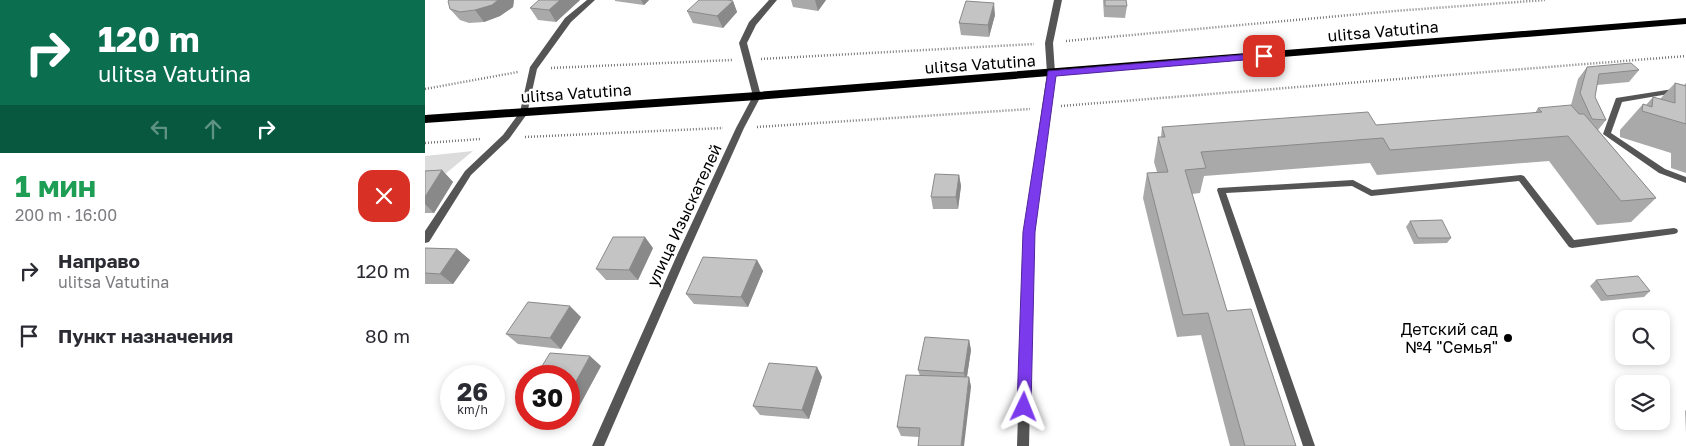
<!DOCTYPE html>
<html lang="ru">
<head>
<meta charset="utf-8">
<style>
	:root { --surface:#fff; --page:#f7f7f7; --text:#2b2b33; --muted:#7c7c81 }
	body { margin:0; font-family:"Golos Text",sans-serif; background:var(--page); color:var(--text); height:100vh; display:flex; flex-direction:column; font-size:19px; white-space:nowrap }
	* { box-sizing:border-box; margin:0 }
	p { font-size:16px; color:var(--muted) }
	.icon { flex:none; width:28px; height:28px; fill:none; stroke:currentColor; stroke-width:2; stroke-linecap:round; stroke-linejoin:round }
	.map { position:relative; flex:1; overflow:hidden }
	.side { display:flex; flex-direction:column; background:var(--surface); width:425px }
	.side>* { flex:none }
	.banner { background:#0b6e4f; color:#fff; overflow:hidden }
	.buttons { position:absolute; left:1190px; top:310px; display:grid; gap:10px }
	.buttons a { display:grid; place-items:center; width:55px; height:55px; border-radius:10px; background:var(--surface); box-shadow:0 2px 8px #0003; font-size:25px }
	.speed { position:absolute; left:15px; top:365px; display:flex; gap:10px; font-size:25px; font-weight:700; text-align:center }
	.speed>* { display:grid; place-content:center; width:65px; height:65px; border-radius:50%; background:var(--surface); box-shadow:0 2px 8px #0003; line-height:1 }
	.speed small { font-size:12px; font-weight:400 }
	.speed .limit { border:8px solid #d22; background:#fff; color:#111 }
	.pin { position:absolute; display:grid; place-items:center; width:42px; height:42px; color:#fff; margin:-21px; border-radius:10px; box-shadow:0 2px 8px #0006 }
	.me { position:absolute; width:55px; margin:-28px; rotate:2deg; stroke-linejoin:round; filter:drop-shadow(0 0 4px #0008) }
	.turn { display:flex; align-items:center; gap:18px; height:105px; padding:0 15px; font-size:22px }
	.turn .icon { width:65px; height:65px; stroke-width:2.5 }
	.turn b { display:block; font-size:35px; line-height:42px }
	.lanes { display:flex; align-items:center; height:48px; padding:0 15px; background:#0003; justify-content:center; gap:25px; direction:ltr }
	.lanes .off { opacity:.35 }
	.round { display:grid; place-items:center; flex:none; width:52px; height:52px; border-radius:15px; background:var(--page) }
	.summary { display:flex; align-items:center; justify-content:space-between; height:85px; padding:0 15px }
	h1 { font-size:30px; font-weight:700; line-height:38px; color:#1e9e55 }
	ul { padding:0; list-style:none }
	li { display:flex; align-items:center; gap:15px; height:65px; padding:0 15px }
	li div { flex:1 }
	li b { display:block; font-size:19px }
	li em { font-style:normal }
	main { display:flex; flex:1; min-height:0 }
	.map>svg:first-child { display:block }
	.green { fill:#dcdcdc }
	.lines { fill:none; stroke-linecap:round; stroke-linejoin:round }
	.path { stroke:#777; stroke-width:2.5; stroke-dasharray:1 2; stroke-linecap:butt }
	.lane { fill:#555; fill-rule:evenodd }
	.street { fill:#555; fill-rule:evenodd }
	.primary { fill:#000; fill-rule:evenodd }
	.wall { fill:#a9a9a9 }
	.shaded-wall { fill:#898989 }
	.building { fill:#c4c4c4; stroke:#898989 }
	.route { fill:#7c3aed; stroke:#51269a }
	.poi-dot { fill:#000; stroke:#fff; stroke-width:2 }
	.labels { text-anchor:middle; stroke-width:4.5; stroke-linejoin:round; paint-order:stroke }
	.street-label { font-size:16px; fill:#000; stroke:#fff }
	.poi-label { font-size:16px; fill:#000; stroke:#fff; text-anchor:end }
</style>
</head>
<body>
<main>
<section class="side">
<div class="banner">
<div class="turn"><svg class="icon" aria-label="right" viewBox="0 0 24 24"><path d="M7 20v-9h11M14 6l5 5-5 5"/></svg><div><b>120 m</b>ulitsa Vatutina</div></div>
<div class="lanes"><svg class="icon off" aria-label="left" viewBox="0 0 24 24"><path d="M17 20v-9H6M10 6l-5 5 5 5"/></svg><svg class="icon off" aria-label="ahead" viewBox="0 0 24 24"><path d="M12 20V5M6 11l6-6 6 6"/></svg><svg class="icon" aria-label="right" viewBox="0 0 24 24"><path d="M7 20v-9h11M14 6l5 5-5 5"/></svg></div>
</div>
<div class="summary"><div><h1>1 мин</h1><p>200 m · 16:00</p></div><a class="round" style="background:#d93025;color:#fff"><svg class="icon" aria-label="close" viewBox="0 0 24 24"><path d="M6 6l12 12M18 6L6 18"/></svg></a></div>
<ul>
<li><svg class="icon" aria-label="right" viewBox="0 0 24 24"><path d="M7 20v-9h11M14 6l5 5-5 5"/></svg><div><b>Направо</b><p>ulitsa Vatutina</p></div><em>120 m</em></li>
<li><svg class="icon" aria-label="arrive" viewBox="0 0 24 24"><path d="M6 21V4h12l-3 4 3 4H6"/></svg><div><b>Пункт назначения</b></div><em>80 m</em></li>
</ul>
</section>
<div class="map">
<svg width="1261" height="446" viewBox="0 0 1261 446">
	<rect width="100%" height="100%" fill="#fff"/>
	<path class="green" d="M48,151L14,179L0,181V156Z"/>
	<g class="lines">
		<path class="path" d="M641,41L969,11L1120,0
			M336,59L609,44
			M126,68L307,60
			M0,89L93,72
			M636,106L1261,56
			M332,127L605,109
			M100,137L298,128
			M0,143L56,139"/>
		<path class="lane" d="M1261,87V91L1197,102L1186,133L1240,169L1261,177V183L1234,173L1178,134L1191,98Z
			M1096,175L1099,176L1149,240L1249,228L1252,229L1253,231L1252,233L1249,234L1147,248L1144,247L1094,181L946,196L927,186L801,193L890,446H878L792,190L793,188L928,180L947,190Z"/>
		<path class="street" d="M162,0H170L146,22L112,69L102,114L84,139L46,175L4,242L0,243V231L40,171L78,135L95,112L105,67L140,18Z
			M344,0H352L331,25L322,43L336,96L319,128L262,255L179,446H167L252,255L311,128L328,96L314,43L324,22Z
			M629,0H637L628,43L630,73L609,232L604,446H592L599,232L622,73L620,43Z"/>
		<path class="primary" d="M1261,18V24L332,100L0,123V115L332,92Z"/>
	</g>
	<path class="wall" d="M24,0H89L88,7L75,16L59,22L44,23L35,20L25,9Z
		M155,0L131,22L113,20L105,8Z
		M190,0H224L219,5L190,1Z
		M366,0H401L393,11L368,7Z
		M678,0H701L702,6L700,18L679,17Z
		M308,1L312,12L298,28L268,23L262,11Z
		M570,15L564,37L536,35L534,23Z
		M1162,67L1214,70L1204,82L1172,85L1170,97L1181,120L1173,130L1231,198L1206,222L1172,225L1124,161L952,175L945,163L779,176L775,193L767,194L802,311L871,446H805L776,335L752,337L718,198L722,173L732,172L729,162L733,137H736L737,127L951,125L1110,113L1113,108L1147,106L1146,105L1153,79Z
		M1250,83L1259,85L1261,83V173L1246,168V153L1195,137V130L1218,104L1221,105L1228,97L1235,99Z
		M17,170L28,182L9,213H0V171Z
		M534,175L536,186L533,209H508L506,197Z
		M985,221L1026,238L1022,243L989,244L981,227Z
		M0,248L32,249L45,260L28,284H0Z
		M228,248L213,280H181L171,269Z
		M332,260L338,271L323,307L269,304L261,294Z
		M1171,280L1225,291L1219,297L1176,301L1165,286Z
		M156,317L136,349L93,344L81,334Z
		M544,340L546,350L542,377H544L546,387L494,437L476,436L472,427L495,376L493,370Z
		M176,366L150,414H144V376Z
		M392,367L397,377L384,419L335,415L328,406Z
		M101,393V406L96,402Z
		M1261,410V432L1260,411Z"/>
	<path class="shaded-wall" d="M73,0H89L88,7L75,16L59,22L50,10Z
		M135,0H155L131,22L124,10Z
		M216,0H224L219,5Z
		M390,0H401L393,11Z
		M308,1L312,12L298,28L292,16Z
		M569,3L570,15L564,37L563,25Z
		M17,170L28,182L9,213L0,204V197Z
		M534,175L536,186L533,209L531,197Z
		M220,237L228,248L213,280L204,270Z
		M32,249L45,260L28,284L15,274Z
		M332,260L338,271L323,307L316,297Z
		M145,306L156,317L136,349L125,338Z
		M544,340L546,350L541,382L539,373Z
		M165,356L176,366L150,414L144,409V394Z
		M392,367L397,377L384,419L377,410Z
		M544,377L546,387L539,446H536Z"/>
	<path class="building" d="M24,0H73L67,5L50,10L35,12L25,9L23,1Z
		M114,0H135L124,10L105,8Z
		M274,0H303L308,1L292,16L262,11Z
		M680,0H701L702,6H680Z
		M541,1L569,3L563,25L534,23Z
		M1206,63L1214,70L1174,74L1170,97L1181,120L1167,119L1155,93L1162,67Z
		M1250,83L1261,86V124L1217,111L1218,104L1227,107L1228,97L1250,103Z
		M1146,105L1154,114H1159L1231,198L1196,201L1143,136L965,150L958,138L776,152L781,168L760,170L802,311L826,309L871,446H820L783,313L758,315L722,173L743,172L733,137H740L737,127L943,112L951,125L1117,112L1113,108Z
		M17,170L0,197V171Z
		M510,174L534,175L531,197H506Z
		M1017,220L1026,238H993L985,221Z
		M188,237H220L204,270L171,269Z
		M0,248L32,249L15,274L0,273Z
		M278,257L332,260L316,297L261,294Z
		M1213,276L1225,291L1182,296L1171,280Z
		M103,302L145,306L125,338L81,334Z
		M500,337L544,340L539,373L493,370Z
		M125,353L165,356L144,394V376H111Z
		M344,363L392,367L377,410L328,406Z
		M481,375L544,377L536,446H493L495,428L472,427Z
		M101,393V402H96Z"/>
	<path class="route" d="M839,53L842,54V58L631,76L610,232L606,407L604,412L599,414L594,412L592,407L598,232L623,71Z"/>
	<circle class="poi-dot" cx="1083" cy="338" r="5"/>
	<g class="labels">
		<g class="street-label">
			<text transform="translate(958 31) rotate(-5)" y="6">ulitsa Vatutina</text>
			<text transform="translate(555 64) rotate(-4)" y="6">ulitsa Vatutina</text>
			<text transform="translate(151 93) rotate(-4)" y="6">ulitsa Vatutina</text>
			<text transform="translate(259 215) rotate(-65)" y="6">улица Изыскателей</text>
		</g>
		<g class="poi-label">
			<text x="1073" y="335">Детский сад<tspan x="1073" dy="18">№4 "Семья"</tspan></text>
		</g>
	</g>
</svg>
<div class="buttons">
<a><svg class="icon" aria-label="search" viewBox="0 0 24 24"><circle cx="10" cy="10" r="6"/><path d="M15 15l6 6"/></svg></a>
<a><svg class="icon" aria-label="layers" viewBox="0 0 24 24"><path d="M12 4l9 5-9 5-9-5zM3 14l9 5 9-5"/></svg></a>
</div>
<div class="speed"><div>26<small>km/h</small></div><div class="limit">30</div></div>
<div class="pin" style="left:839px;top:56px;background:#d93025"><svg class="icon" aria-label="arrive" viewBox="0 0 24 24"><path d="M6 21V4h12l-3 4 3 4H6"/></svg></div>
<svg class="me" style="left:599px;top:407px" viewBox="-20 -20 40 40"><path d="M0-17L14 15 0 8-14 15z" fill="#7c3aed" stroke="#fff" stroke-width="4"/></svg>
</div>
</main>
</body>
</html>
